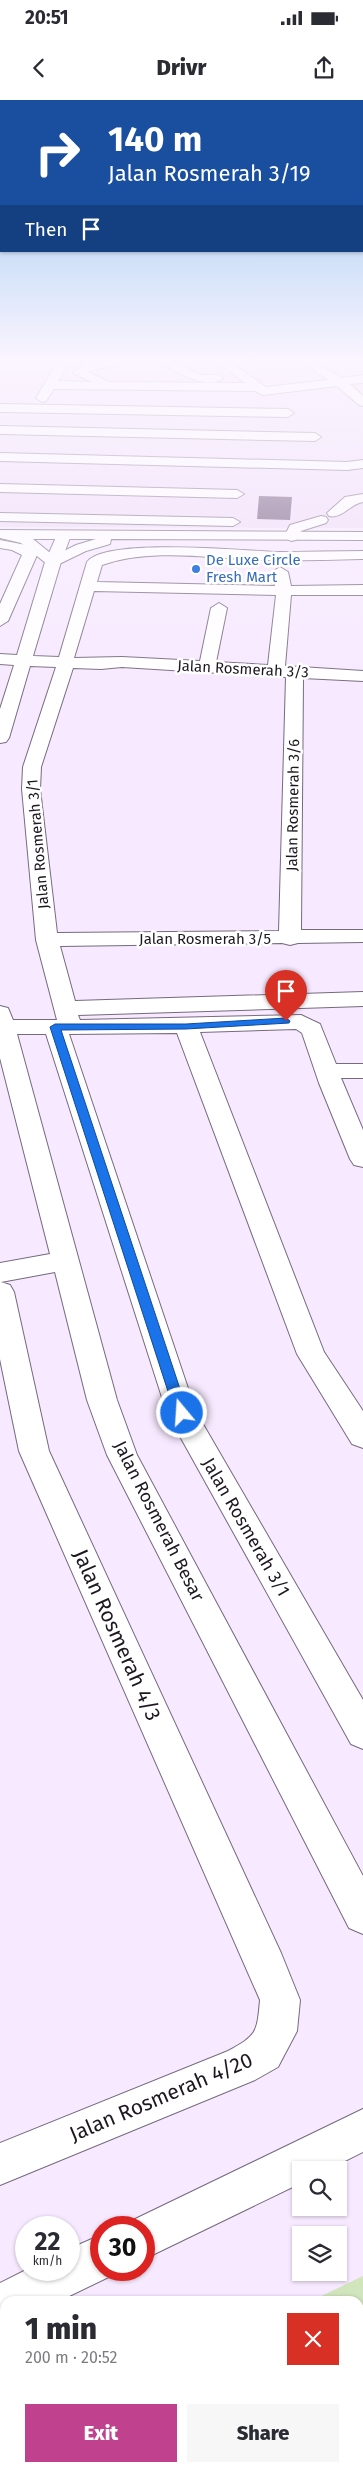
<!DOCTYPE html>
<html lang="en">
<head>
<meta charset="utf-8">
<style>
	:root { --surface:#fff; --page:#f7f7f7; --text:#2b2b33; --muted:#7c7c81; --accent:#c0418e }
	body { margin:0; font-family:"Fira Sans",sans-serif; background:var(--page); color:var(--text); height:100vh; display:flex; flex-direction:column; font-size:19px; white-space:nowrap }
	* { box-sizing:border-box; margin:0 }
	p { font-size:16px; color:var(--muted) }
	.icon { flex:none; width:28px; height:28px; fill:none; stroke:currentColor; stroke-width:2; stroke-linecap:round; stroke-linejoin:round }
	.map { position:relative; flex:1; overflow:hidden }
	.side { position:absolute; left:0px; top:2196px; width:364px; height:176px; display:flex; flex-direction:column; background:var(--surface); border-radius:15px 15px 0 0; box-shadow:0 1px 4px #0004 }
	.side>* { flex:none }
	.hud { position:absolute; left:0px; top:0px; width:364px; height:152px; box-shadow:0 1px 4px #0004; background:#1a4fa0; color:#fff; overflow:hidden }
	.controls { position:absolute; left:292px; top:2061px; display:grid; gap:10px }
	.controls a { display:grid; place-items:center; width:55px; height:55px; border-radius:0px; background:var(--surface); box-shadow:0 1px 4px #0004; font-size:25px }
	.speed { position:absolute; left:15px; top:2116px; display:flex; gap:10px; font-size:25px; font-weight:700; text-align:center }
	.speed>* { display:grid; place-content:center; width:65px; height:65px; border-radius:50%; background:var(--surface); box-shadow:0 1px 4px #0004; line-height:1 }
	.speed small { font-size:12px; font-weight:400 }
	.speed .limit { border:8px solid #d22; background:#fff; color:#111 }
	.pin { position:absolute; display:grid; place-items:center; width:42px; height:42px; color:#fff; margin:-51px -21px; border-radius:50% 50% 50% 0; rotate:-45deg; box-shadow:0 0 5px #0007 }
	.pin .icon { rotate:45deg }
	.me { position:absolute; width:55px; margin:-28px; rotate:342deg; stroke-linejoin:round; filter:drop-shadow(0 0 4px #0008) }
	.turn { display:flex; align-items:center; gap:18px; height:105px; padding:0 25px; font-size:22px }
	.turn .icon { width:65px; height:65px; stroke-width:2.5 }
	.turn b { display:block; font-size:35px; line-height:42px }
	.then { display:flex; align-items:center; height:48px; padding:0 25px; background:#0003; gap:10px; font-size:19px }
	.round { display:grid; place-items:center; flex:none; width:52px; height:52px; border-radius:0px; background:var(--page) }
	.head { display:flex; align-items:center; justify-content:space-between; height:85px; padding:0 25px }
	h1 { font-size:30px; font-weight:800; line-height:38px }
	.primary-button { display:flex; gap:10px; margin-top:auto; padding:10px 25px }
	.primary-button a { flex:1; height:58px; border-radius:0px; background:var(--accent); color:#fff; font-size:20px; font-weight:800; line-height:58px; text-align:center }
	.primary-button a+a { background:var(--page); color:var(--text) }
	.status { display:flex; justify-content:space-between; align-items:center; height:35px; padding:0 25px; background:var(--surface); direction:ltr }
	.status svg { height:14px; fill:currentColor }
	header { display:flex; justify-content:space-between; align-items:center; height:65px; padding:0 25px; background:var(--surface); font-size:22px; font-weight:800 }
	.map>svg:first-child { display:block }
	.built { fill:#eedbf7 }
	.green { fill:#d0e5bb }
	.building { fill:#684d75 }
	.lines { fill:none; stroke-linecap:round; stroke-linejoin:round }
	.minor-casing { stroke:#766a7d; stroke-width:2 }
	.major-casing { stroke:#766a7d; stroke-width:2 }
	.minor { fill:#fff; fill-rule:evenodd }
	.major { fill:#fff; fill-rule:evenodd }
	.route { fill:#1a73e8; stroke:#114b97 }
	.shop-dot { fill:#3f7fe0; stroke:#fff; stroke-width:2 }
	.labels { text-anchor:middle; stroke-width:5; stroke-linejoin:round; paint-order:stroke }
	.far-shop-label { font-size:15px; fill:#366cbe; stroke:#fff; text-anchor:start }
	.far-street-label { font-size:15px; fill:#1d181f; stroke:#fff }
	.street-label { font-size:18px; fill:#1d181f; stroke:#fff }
	.near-street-label { font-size:21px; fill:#1d181f; stroke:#fff }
</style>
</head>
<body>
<div class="status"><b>20:51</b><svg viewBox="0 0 49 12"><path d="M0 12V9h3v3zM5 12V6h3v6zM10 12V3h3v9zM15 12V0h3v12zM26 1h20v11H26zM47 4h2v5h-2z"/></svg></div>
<header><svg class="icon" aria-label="back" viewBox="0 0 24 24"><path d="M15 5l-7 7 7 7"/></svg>Drivr<svg class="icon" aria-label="share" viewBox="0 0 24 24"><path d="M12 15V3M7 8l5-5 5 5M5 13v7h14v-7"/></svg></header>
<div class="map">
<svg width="363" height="2372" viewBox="0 0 363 2372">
	<rect width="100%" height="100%" fill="#f7e9ff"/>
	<path class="built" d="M0,261H363V428L0,427Z"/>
	<path class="green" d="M363,2176V2326L359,2316V2201H311Z"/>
	<path class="building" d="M259,396L292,397L290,420L257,419Z"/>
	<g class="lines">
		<defs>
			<path id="minor" d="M44,261H59L67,267L58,281L92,282L73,273L86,263L122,261L120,263L87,272L110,282L245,283L216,261H229L266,287L328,280L300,261H314L342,278L363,275V283L350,284L363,296V306L359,305L337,286L263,295L255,291L54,289L46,301L42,302L36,298L54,268Z
				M162,261C185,261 187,273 204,275C211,276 217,272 223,278C210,291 172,272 162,261Z
				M0,304L288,309L294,313L288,317L0,312Z
				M0,326L315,333L321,337L315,341L0,334Z
				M0,353L347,362L363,360V368L347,370L0,361Z
				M0,384L237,390L244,394L237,398L0,392Z
				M363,394V402C350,404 342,419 329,416L327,413L345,397Z
				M0,413L233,418L240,422L233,426L0,421Z
				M321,416L326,417L328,420L326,423L301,431L296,440L291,441L284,437L290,425Z
				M64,431L71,435L61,462L33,556L59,557L87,462C105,437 247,451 279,452C307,452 335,451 363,451V459C328,460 294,461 259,460C208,458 151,448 102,465L97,482L275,486L272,472L280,467L288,472L291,486L363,485V495H291L285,566L363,571V581L303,578L301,830H363V842L298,843L290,845L282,843L60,846L75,901L363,892V906L78,915L80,920L301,915L320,924L336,964H363V978H341L363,1030V1067L354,1065L350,1059L319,983L302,933L296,929L200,932L324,1252L363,1311V1348L352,1344L297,1254L177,933L69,934L196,1312L363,1600V1649L351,1644L167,1313L46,934H17L117,1300L137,1355L363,1776V1834L349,1828L107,1355L87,1300L55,1172L1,1182L10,1185L14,1192L49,1351L281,1853L300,1900L297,1931L278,1967L255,1980L0,2085V2043L228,1951C257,1935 257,1933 260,1900L19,1351L0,1259V1163L50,1154L0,958V906L8,908L13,920H57L36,840L22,689L23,667L56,567L30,566L9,638L6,642L0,643V609L14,565L0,564V554L17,555L45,462L57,435ZM94,491L276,495L268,565L216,562L227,508L219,503L211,508L200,561L122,557L74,558ZM122,567L286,577L279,831L57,833L40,689L41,667L73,568L101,569Z
				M0,440L26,445L37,455L8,521L0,526V504L22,455L12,450L0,448Z
				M363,2009V2052L327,2070H301V2083L144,2159V2128H126L129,2122Z
				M101,2135V2170H118L117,2173L59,2201H5V2221L0,2219V2183L26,2170H69V2149Z
				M55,2368H103L105,2372H57Z"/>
			<path id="major" d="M0,430L363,432V440L111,439L110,444L86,451L53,467L48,465L21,443L0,438ZM33,439H96L76,445L54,456Z"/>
		</defs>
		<use href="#minor" class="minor-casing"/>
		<use href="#major" class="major-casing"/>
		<use href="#minor" class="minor"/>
		<use href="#major" class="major"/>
	</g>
	<linearGradient id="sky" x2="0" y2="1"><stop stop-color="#8dc2ee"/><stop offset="0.44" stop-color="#fbf5ff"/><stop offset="1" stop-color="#fbf5ff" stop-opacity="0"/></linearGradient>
	<rect width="363" height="593" fill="url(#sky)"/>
	<path class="route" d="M286,918L290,921L289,923L186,929L61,930L188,1313L182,1318L175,1313L50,927L55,924H186Z"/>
	<circle class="shop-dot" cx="196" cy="469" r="5"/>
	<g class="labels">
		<g class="far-shop-label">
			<text x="206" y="465">De Luxe Circle<tspan x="206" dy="17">Fresh Mart</tspan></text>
		</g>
		<g class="far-street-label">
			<text transform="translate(243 569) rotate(3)" y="5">Jalan Rosmerah 3/3</text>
			<text transform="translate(293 705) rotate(-89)" y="5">Jalan Rosmerah 3/6</text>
			<text transform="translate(38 744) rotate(-95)" y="5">Jalan Rosmerah 3/1</text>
			<text x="205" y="844">Jalan Rosmerah 3/5</text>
		</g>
		<g class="street-label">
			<text transform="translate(159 1421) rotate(63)" y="6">Jalan Rosmerah Besar</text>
			<text transform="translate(246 1427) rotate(60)" y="6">Jalan Rosmerah 3/1</text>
		</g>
		<g class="near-street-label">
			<text transform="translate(117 1535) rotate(66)" y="7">Jalan Rosmerah 4/3</text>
			<text transform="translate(161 1997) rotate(-23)" y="7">Jalan Rosmerah 4/20</text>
		</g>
	</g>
</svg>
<div class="controls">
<a><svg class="icon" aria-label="search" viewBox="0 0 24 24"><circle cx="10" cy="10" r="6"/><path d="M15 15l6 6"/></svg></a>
<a><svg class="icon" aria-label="layers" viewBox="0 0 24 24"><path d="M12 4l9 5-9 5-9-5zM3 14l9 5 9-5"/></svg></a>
</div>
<div class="speed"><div>22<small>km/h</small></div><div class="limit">30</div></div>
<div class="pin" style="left:286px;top:921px;background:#d93025"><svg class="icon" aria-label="arrive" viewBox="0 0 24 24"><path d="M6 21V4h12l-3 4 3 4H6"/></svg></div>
<svg class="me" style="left:182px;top:1313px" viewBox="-20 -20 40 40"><circle r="17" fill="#1a73e8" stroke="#fff" stroke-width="3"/><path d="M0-11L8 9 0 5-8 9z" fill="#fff"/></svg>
<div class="hud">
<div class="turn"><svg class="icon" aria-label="right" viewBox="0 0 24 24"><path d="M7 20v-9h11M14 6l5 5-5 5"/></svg><div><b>140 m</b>Jalan Rosmerah 3/19</div></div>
<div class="then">Then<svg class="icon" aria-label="arrive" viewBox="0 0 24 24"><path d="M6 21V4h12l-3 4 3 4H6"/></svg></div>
</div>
<section class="side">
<div class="head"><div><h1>1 min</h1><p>200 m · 20:52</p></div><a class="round" style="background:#d93025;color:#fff"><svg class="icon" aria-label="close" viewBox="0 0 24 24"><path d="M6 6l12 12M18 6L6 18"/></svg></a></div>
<div class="primary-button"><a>Exit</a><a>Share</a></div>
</section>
</div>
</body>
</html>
